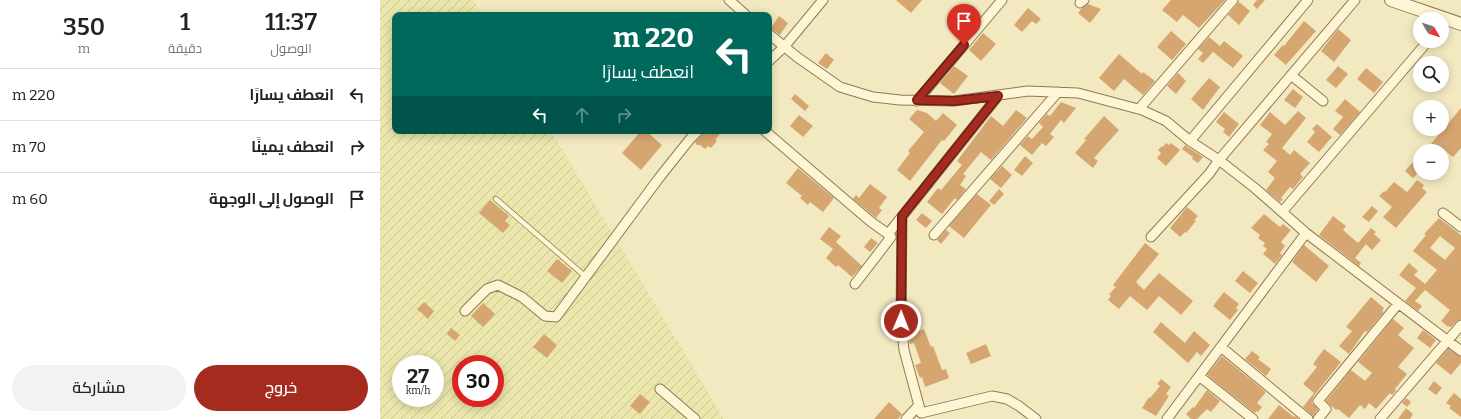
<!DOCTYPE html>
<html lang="ar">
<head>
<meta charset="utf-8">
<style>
	:root { --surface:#fff; --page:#f2f2f2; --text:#222; --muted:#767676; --line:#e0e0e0; --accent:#a52b1e }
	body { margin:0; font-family:Bitter,Cairo,serif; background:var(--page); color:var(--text); direction:rtl; height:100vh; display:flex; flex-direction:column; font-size:15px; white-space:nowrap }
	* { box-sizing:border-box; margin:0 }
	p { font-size:13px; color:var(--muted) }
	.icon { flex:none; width:22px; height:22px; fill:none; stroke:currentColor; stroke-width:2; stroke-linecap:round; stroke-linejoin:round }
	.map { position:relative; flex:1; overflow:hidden; direction:ltr }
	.panel { display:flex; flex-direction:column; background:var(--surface); width:380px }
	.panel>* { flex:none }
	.top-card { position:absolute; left:12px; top:12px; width:380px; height:122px; border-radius:8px; box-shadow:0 2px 10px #0003; direction:rtl; background:#00695c; color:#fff; overflow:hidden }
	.needle { width:26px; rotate:129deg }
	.controls { position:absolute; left:1033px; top:12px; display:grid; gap:8px }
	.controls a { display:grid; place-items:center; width:36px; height:36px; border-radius:50%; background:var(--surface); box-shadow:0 2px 10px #0003; font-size:20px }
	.speed { position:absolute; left:12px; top:355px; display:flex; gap:8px; font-size:20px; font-weight:700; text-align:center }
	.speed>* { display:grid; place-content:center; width:52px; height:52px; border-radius:50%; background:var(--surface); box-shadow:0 2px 10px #0003; line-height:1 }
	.speed small { font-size:10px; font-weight:400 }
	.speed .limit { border:6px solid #d22; background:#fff; color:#111 }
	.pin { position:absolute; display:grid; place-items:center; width:34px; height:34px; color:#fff; margin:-41px -17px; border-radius:50% 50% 50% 0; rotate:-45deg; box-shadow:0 0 4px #0007 }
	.pin .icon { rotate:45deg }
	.me { position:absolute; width:44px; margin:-22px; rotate:1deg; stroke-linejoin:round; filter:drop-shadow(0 0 3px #0008) }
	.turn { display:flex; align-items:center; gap:14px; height:84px; padding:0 12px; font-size:18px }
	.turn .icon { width:52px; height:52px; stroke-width:2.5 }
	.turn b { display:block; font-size:28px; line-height:34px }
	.lanes { display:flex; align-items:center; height:38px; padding:0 12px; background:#0003; justify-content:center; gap:20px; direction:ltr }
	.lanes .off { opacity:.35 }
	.eta { display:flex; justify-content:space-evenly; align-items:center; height:68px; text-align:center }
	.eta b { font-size:24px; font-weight:600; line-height:28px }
	.button { display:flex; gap:8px; margin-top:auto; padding:8px 12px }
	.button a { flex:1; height:46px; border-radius:24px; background:var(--accent); color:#fff; font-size:16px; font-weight:600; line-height:46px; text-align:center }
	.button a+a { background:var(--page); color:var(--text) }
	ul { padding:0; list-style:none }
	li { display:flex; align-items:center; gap:12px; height:52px; padding:0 12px; border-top:1px solid var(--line) }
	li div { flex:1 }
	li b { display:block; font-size:15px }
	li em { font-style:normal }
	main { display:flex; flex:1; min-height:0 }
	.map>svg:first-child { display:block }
	.farmland { fill:url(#farmland-furrows); fill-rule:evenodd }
	.building { fill:#d6a671; fill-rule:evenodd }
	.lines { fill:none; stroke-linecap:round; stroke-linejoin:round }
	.service-casing { stroke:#8e7a55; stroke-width:6 }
	.minor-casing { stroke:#8e7a55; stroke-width:11 }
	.tertiary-casing { stroke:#8e7a55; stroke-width:14 }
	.service { stroke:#fdf5d4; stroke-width:4.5 }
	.minor { stroke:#fdf5d4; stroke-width:9 }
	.tertiary { stroke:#fdf5d4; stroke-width:12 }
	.route-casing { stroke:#6b1c14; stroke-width:10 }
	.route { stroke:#a52b1e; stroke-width:7 }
</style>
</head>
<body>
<main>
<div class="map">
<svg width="1081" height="419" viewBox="0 0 1081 419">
	<defs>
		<pattern id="farmland-furrows" width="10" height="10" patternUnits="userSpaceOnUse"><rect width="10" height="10" fill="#eae6ac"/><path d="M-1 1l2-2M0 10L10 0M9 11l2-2" fill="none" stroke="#cac693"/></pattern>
	</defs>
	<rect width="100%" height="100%" fill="#f3e9c0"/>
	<path class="farmland" d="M0,0H93L102,15H15V131H171L344,419H0ZM21,364H55V398H21ZM81,364H115V398H81Z"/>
	<path class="building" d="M516,0H542L531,13Z
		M791,0H845L819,28L803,15L797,22L782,10Z
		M877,0H885L877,9L873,5Z
		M859,2L870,11L859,25L848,15Z
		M708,4L721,9L710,23L698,13L701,9Z
		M648,8L661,19L656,24L652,21L642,32L634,25Z
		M399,16L408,23L400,35L391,28Z
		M924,21L936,31L906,65L894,55L903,45L904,46Z
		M958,29L971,40L954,62L941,51Z
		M791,31L806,44L792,60L777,47Z
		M603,33L616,44L601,61L589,50Z
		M829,37L840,46L844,41L863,56L853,68L833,52L823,63L818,59L823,53L818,49Z
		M446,53L454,60L447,69L438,63Z
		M739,54L762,74L763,72L775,81L763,95L744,79L734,91L719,78Z
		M574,66L588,76L574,94L560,83Z
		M958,66L968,74L956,88L946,80Z
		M986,68L1003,82L994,93L977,79Z
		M798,73L806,81L796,94L787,86Z
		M829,78L840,87L823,110L811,99Z
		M913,89L923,97L915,108L904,100Z
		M415,94L429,106L425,111L411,99Z
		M965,99L980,112L960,135L953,129L963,117L955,111Z
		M681,102L696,108L684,123L681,120L670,134L674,137L666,146L662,143L652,155L640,145L648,136L652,139L663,127L659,123L667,114L670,116Z
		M1081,108V148L1073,157L1063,149L1062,151H1045Z
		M537,110L547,113L556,121L563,113L577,125L564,141L562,140L530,181L517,170L530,153L528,151L544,132L529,119Z
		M636,110L647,118L611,160L601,152L583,174L586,176L580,185L586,189L577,200L575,198L562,214L547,202L558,188L561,190L582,165L577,161L611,116L623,126Z
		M918,111L926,118L902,148L910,155L914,150L930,163L920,174L923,177L913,189L910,187L901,198L903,199L900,202L886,190L895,178L888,172L897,161L883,150L889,144L886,142L892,134L880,125L890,112L905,125Z
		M844,112L859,124L849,137L843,132L845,129L836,122Z
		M419,115L433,126L423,137L410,126Z
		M724,116L739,130L714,158L718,161L713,168L695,153L706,140L704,139Z
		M937,124L952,137L939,152L927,142L935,132L932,129Z
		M261,131H266L282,145L261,170L242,153Z
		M324,131H342L335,140L337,141L331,148L328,146L325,149L320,145H317L315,142L322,135Z
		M786,143L789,145L791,143L800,150L786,166L777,158L781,153L778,150L782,146L783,147Z
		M805,145L823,157L818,163L812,159L813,157L802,149Z
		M1040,154V171L1033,178L1025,171Z
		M645,156L653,163L642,176L634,170Z
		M622,166L632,175L621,188L610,179Z
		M418,168L454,198L443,212L430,202L428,205L420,198L422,196L406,183Z
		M1037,180L1044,185L1042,188L1047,192L1016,228L1003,217L1012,207L999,196L1004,191L1005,192L1014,182L1027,192Z
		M490,184L507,197L499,208L502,210L496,218L473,199L476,195L479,198Z
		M619,189L624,194L614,205L609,201Z
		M597,194L611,205L584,238L569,226Z
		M110,200L129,216L125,221L130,225L123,233L99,213Z
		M992,206L998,211L989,222L982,217Z
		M807,207L818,216L814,220L816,221L806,233L805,232L800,237L790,228Z
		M542,213L552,221L546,228L536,220Z
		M884,214L900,227L903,224L911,230L901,242L905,246L900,253L902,255L895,264L883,254L887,249L883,246L885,243L878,238L880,235L871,228Z
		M953,216L966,226L963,230L978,243L991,228L996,232L994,234L1001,240L992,250L986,244L975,258L981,263L979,266L939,235Z
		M1059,218L1081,235V319L1077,321L1071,327L1069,326L1068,327L1061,321L1070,310L1045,290L1035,301L1042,306L1038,311L1025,301L1036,288L1019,275L1029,263L1038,271L1034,275L1045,284L1057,270L1033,251L1046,235L1044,234ZM1060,236L1075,248L1065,260L1050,248Z
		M449,227L461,236L456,242L482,266L472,277L458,265L456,267L446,258L453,249L440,239Z
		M566,230L570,233L561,244L557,240Z
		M491,238L498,243L490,252L484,247Z
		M765,243L779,254L756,282L764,290L779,273L813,301L801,315L779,296L767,310L750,296L739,309L728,300L731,296L729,294L736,287L733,285Z
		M924,245L949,266L936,282L912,262Z
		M177,259L192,271L182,283L167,271Z
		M863,271L878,283L870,293L855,281Z
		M844,292L859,304L856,308L858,310L850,320L833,306Z
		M991,297L1004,308L1002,311L1004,312L987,332L985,331L969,354L959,346L972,331L966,327Z
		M44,302L54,311L48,319L37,309Z
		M103,303L115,314L103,327L91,316Z
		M1013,319L1024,328L1018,335L1034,348L1018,367L1027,374L1015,389L1016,391L1012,395L1010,393L996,409L989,403L985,409L980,405L969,418L958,409L956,410L946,401L971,370L985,381L992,373L978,362Z
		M781,322L805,343L814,331L830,345L821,356L817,352L808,363L773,332Z
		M71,328L80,335L75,341L67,334Z
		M544,329L551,347L553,346L562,370L566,369L569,378L545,387L542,377L540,378L535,365L541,363L534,343L530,344L528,335Z
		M1043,330L1056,340L1050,348L1037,338Z
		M164,334L177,345L167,358L153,347Z
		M606,344L611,356L591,364L586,353Z
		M944,349L961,362L933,397L932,403L938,409L933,416L923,407L934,393L923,384L937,367L933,364Z
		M1068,349L1081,357V363L1071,375L1056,363Z
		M872,351L880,357L878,359L891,369L886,376L865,359Z
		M842,356L886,392L877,403L882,407L878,412L876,411L875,413L827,375Z
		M781,379L791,387L786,394L789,396L776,416L762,408L769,397L770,398L780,386L777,384Z
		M1054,381L1062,388L1056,395L1048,389Z
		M827,390L840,401L831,412L827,409L817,419H811L806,414L813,407L814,408Z
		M1074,393L1081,399V417L1069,408L1071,406L1066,403Z
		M260,394L270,402L260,414L250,406Z
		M1026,398L1031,402L1027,407L1022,403Z
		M509,402L522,414L518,419H494Z
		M899,405L914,417L915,416L919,419H888Z
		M1026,408L1033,414L1030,419H1018Z"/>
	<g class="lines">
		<defs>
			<path id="service" d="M116,199L206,277"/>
			<path id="minor" d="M349,0L366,15
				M700,3L704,0
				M389,34L417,57L460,87L493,97L520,100L574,101L648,91L698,93L762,110L786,121L810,141L839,160L876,189L926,233L1081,351
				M389,61L404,47L443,0
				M911,75L943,101
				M537,101L622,0
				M759,109L853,0
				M385,131L490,221L508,234L618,96
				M810,141L928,0
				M902,212L1048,41
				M1063,213L1081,227
				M522,216L521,321L524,350L541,413L612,396L627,399L639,406L656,419
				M554,235L678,92
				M771,237L829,174L839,160L975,0
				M475,284L511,237L508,234
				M85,311L107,289L118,285L142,297L165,316L176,317L279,178L310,139L318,131
				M841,347L928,419
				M819,376L873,419
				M280,389L315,419
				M526,419L539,405
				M787,419L926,233
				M938,419L946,409L938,401L1018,304
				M1000,419L1081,325"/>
			<path id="tertiary" d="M1011,0L1081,24"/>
		</defs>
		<use href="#service" class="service-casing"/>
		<use href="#minor" class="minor-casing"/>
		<use href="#tertiary" class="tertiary-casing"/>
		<use href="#service" class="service"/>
		<use href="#minor" class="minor"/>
		<use href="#tertiary" class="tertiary"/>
	</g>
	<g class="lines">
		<defs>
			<path id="route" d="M521,321L522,216L618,96L574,101L537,100L584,45"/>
		</defs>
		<use href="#route" class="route-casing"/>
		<use href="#route" class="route"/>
	</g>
</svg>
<div class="controls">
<a><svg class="needle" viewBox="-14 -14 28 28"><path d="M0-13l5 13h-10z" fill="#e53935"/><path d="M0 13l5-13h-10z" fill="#767676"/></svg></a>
<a><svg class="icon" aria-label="search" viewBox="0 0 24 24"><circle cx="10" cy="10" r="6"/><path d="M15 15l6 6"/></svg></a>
<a>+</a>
<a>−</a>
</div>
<div class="speed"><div>27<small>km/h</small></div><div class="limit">30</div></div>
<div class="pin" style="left:584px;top:45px;background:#d93025"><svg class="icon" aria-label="arrive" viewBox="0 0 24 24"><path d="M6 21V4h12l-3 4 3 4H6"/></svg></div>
<svg class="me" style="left:521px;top:321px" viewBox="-20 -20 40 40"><circle r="17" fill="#a52b1e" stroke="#fff" stroke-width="3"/><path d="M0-11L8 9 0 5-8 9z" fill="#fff"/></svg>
<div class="top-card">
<div class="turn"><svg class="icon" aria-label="left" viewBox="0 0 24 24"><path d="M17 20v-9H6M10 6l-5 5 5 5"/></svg><div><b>220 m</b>انعطف يسارًا</div></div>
<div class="lanes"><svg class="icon" aria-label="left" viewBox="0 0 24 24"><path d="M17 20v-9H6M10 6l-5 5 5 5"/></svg><svg class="icon off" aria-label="ahead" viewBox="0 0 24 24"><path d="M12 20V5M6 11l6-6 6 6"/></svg><svg class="icon off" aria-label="right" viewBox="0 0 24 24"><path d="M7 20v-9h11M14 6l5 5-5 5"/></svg></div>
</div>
</div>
<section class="panel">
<div class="eta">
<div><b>11:37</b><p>الوصول</p></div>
<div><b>1</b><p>دقيقة</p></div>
<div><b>350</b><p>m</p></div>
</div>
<ul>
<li><svg class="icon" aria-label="left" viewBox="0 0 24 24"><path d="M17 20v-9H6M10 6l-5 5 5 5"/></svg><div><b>انعطف يسارًا</b></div><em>220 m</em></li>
<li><svg class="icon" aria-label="right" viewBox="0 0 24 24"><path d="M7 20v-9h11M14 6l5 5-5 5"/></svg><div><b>انعطف يمينًا</b></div><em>70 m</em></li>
<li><svg class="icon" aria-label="arrive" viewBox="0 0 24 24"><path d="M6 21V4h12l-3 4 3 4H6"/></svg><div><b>الوصول إلى الوجهة</b></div><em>60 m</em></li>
</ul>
<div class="button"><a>خروج</a><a>مشاركة</a></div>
</section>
</main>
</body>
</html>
